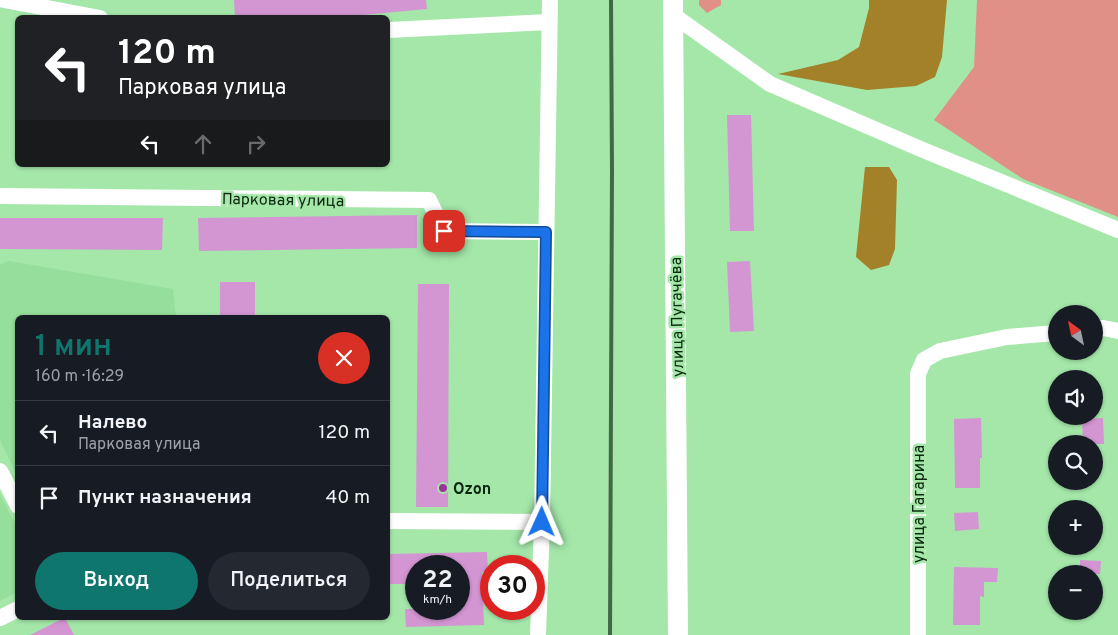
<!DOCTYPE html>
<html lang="ru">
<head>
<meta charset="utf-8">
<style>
	:root { --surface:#171b24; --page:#242831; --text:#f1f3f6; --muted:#9ea1a6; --line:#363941; --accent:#0f766e }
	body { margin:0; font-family:Overpass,sans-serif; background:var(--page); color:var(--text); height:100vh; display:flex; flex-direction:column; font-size:19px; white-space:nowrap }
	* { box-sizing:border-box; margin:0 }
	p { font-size:16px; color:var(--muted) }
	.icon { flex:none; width:28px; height:28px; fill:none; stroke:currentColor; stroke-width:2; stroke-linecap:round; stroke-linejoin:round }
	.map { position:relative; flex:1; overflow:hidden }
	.sheet { position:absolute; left:15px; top:315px; width:375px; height:305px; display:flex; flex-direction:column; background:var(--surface); border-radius:8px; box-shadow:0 1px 4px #0004 }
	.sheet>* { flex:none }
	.top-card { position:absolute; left:15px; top:15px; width:375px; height:152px; border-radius:8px; box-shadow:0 1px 4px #0004; background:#202124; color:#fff; overflow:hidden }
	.needle { width:32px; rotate:327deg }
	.controls { position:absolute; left:1048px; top:305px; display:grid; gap:10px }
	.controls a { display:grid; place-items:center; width:55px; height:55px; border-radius:50%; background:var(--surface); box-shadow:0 1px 4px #0004; font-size:25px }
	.speed { position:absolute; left:405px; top:555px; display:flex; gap:10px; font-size:25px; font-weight:700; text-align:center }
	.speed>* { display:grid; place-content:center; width:65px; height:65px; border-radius:50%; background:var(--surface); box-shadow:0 1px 4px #0004; line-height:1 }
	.speed small { font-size:12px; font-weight:400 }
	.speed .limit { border:8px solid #d22; background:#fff; color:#111 }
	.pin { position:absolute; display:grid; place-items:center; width:42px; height:42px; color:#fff; margin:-21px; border-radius:10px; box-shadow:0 2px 8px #0006 }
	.me { position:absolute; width:55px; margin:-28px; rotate:1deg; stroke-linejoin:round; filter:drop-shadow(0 0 4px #0008) }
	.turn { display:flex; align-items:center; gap:18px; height:105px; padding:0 20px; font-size:22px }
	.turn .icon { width:65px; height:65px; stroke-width:2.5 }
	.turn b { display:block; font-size:35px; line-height:42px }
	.lanes { display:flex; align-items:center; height:48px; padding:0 20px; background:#0003; justify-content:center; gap:25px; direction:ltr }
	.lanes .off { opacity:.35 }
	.round { display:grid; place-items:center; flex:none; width:52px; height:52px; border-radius:26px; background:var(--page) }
	.overview { display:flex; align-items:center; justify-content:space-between; height:85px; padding:0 20px }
	h1 { font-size:30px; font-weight:600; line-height:38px; color:var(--accent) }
	.action { display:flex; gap:10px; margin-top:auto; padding:10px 20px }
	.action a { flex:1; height:58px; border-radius:30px; background:var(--accent); color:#fff; font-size:20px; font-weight:600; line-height:58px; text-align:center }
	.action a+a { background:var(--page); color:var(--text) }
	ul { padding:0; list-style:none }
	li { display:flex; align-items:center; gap:15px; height:65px; padding:0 20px; border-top:1px solid var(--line) }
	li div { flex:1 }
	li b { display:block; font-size:19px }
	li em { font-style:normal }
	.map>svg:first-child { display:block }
	.built { fill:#95de9b }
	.green { fill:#e19087 }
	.water { fill:#a38129 }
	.building { fill:#d396d3 }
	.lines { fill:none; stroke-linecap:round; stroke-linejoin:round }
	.minor { stroke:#fff; stroke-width:16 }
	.tertiary { stroke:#fff; stroke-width:20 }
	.rail { stroke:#406944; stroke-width:4 }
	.route-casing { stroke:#114b97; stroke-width:12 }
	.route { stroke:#1a73e8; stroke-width:9 }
	.poi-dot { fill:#99369c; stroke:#a4e7a9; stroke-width:2 }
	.labels { text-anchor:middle; stroke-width:5; stroke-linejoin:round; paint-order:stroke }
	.street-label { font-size:16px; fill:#0c2810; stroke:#a4e7a9 }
	.poi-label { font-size:16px; font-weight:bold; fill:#0c2810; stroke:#a4e7a9; text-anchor:start }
</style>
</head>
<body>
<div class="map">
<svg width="1118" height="635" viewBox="0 0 1118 635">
	<rect width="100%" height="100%" fill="#a4e7a9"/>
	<path class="built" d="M9,261L173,289L176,317L18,318L17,475L0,440V265Z
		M0,495L18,529L17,592L0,601Z"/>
	<path class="green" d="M699,0H721V5L707,13L699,5Z
		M977,0H1118V217L1023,179L934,120L974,67Z"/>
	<path class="water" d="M869,0H947L942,57L935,77L916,86L867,90L778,74L838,60L859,47L869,8Z
		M865,167H889L897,180L895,249L889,265L871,270L856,257Z"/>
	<path class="building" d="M234,0H426L427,9L331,18H235Z
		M727,115H751L754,231H730Z
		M417,215V248L199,251L198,218Z
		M0,218H163L162,250L0,249Z
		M750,261L754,331L730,332L727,262Z
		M220,282H255V318H220Z
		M418,284H449L448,507H416Z
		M981,418L982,458H980V488H955L954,419Z
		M1103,418L1104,444H1083L1082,419Z
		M978,512L979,529L955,531L954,513Z
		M487,552L488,572H482L484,625L406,627L405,609H459V566H416V584H388V554Z
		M1080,560L1101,561L1100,574H1080Z
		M954,567L998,568L997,582H984V597L980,596V625H953Z
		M65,618L74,635H30L64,618Z"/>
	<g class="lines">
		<path class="minor" d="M4,0L100,18
			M673,15L770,84L923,150L1118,230
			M388,30L549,22
			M0,196L429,200L444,231L546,232
			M1094,329L1103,328L1118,331
			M0,471L18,506
			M388,521L542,522
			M0,618L18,609
			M538,635L542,522L550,0
			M918,635V374L924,360L940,351L1007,337L1056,333"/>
		<path class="tertiary" d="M673,0L678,635"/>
		<path class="rail" d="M610,635L612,172L611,0"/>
	</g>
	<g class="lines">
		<defs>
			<path id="route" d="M444,231L546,232L542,522"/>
		</defs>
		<use href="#route" class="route-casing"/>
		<use href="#route" class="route"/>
	</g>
	<circle class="poi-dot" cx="443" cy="488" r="5"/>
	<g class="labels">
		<g class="street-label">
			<text transform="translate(283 199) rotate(1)" y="6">Парковая улица</text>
			<text transform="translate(676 317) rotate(-91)" y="6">улица Пугачёва</text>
			<text transform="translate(918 504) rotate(-90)" y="6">улица Гагарина</text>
		</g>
		<g class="poi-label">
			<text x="453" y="494">Ozon</text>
		</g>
	</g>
</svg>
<div class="controls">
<a><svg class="needle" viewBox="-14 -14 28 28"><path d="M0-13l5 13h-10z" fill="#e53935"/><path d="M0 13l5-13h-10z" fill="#9ea1a6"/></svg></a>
<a><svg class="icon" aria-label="sound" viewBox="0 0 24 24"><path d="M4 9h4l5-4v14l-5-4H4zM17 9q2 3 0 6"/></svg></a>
<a><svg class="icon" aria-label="search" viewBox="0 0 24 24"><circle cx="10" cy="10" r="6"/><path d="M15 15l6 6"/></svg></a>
<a>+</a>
<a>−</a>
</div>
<div class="speed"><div>22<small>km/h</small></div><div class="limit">30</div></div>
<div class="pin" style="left:444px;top:231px;background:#d93025"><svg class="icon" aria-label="arrive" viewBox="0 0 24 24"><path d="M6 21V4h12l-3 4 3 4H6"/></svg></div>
<svg class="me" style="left:542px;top:522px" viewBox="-20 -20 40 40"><path d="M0-17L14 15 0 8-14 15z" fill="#1a73e8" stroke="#fff" stroke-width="4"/></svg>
<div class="top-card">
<div class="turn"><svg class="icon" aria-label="left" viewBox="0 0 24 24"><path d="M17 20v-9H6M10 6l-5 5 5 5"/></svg><div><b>120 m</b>Парковая улица</div></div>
<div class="lanes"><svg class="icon" aria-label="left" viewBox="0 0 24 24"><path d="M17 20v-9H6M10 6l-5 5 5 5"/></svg><svg class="icon off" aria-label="ahead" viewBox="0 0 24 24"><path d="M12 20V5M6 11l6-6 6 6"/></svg><svg class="icon off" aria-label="right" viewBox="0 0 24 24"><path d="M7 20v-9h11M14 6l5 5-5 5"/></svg></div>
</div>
<section class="sheet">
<div class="overview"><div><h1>1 мин</h1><p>160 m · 16:29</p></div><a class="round" style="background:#d93025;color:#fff"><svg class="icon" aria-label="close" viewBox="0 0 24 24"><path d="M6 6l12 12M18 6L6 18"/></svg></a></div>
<ul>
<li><svg class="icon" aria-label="left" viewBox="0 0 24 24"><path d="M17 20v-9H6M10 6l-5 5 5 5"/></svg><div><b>Налево</b><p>Парковая улица</p></div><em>120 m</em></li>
<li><svg class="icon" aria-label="arrive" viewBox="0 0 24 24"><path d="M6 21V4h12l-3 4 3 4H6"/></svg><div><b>Пункт назначения</b></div><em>40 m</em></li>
</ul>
<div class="action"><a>Выход</a><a>Поделиться</a></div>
</section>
</div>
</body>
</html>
